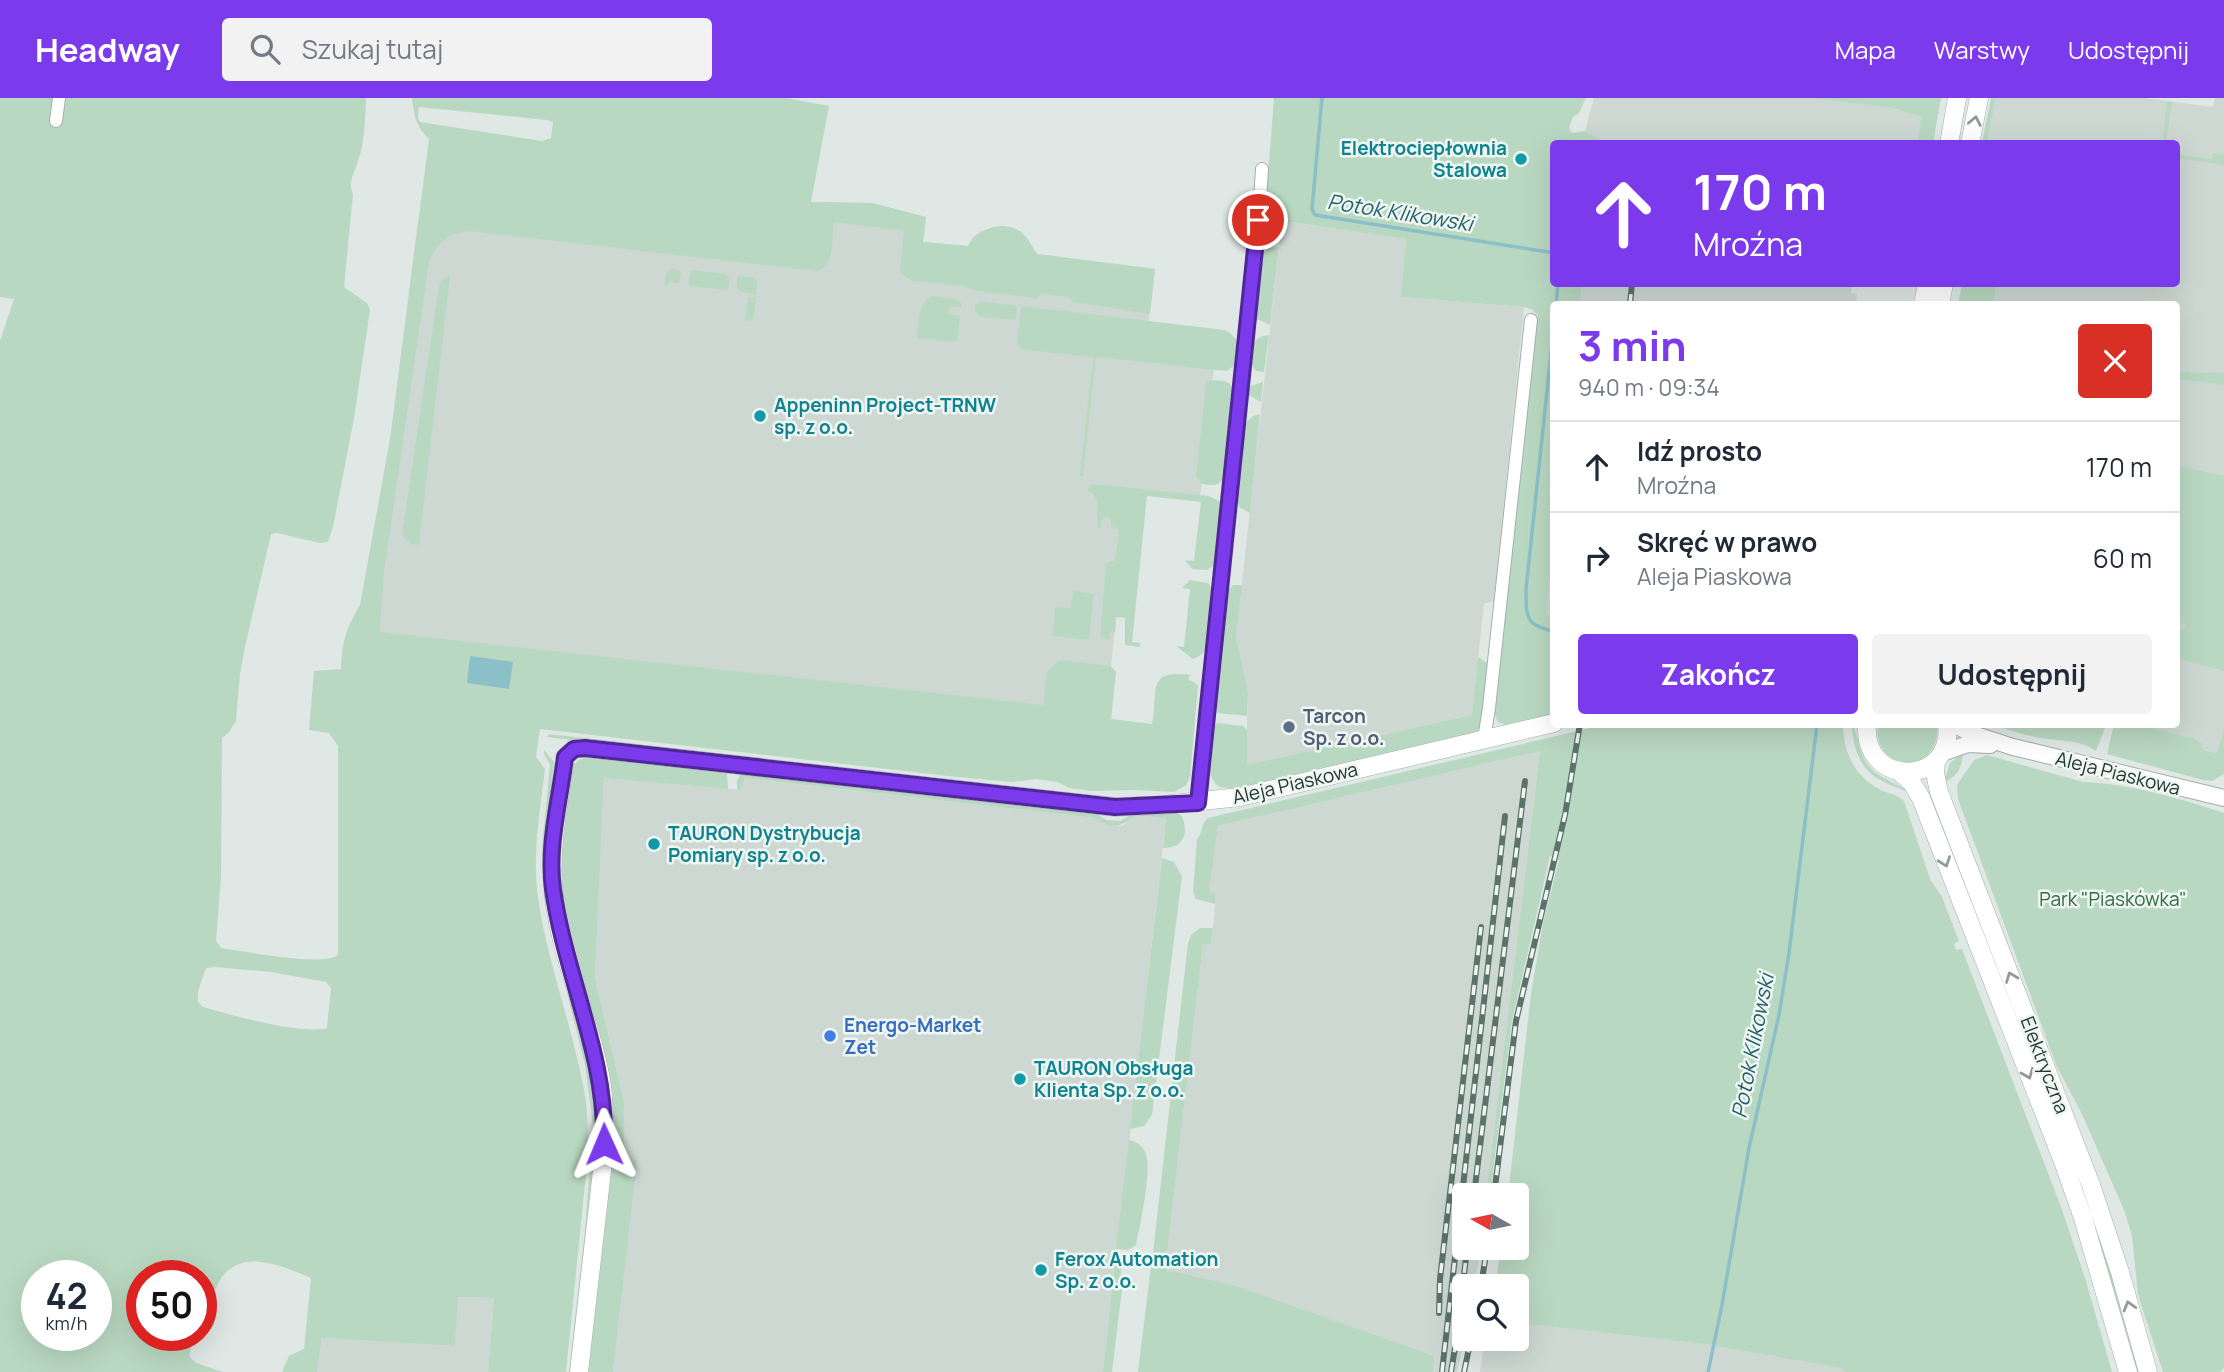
<!DOCTYPE html>
<html lang="pl">
<head>
<meta charset="utf-8">
<style>
	:root { --surface:#fff; --page:#f2f2f3; --text:#1f2937; --muted:#747a83; --line:#e0e1e3; --accent:#7c3aed }
	body { margin:0; font-family:Manrope,sans-serif; background:var(--page); color:var(--text); height:100vh; display:flex; flex-direction:column; font-size:26px; white-space:nowrap }
	* { box-sizing:border-box; margin:0 }
	p { font-size:23px; color:var(--muted) }
	.icon { flex:none; width:38px; height:38px; fill:none; stroke:currentColor; stroke-width:2; stroke-linecap:round; stroke-linejoin:round }
	.map { position:relative; flex:1; overflow:hidden }
	.drawer { position:absolute; left:1550px; top:203px; width:630px; height:427px; display:flex; flex-direction:column; background:var(--surface); border-radius:7px; box-shadow:0 7px 28px #0002 }
	.drawer>* { flex:none }
	.hud { position:absolute; left:1550px; top:42px; width:630px; height:147px; border-radius:7px; box-shadow:0 7px 28px #0002; background:#7c3aed; color:#fff; overflow:hidden }
	.needle { width:46px; rotate:279deg }
	.tools { position:absolute; left:1452px; top:1085px; display:grid; gap:14px }
	.tools a { display:grid; place-items:center; width:77px; height:77px; border-radius:7px; background:var(--surface); box-shadow:0 7px 28px #0002; font-size:35px }
	.speed { position:absolute; left:21px; top:1162px; display:flex; gap:14px; font-size:35px; font-weight:700; text-align:center }
	.speed>* { display:grid; place-content:center; width:91px; height:91px; border-radius:50%; background:var(--surface); box-shadow:0 7px 28px #0002; line-height:1 }
	.speed small { font-size:18px; font-weight:400 }
	.speed .limit { border:10px solid #d22; background:#fff; color:#111 }
	.pin { position:absolute; display:grid; place-items:center; width:60px; height:60px; color:#fff; margin:-30px; border:4px solid #fff; border-radius:50%; box-shadow:0 2px 7px #0007 }
	.me { position:absolute; width:77px; margin:-38px; rotate:359deg; stroke-linejoin:round; filter:drop-shadow(0 0 5px #0008) }
	.turn { display:flex; align-items:center; gap:24px; height:147px; padding:0 28px; font-size:32px }
	.turn .icon { width:91px; height:91px; stroke-width:2.5 }
	.turn b { display:block; font-size:49px; line-height:60px }
	.round { display:grid; place-items:center; flex:none; width:74px; height:74px; border-radius:7px; background:var(--page) }
	.head { display:flex; align-items:center; justify-content:space-between; height:119px; padding:0 28px }
	h1 { font-size:42px; font-weight:700; line-height:52px; color:var(--accent) }
	.action { display:flex; gap:14px; margin-top:auto; padding:14px 28px }
	.action a { flex:1; height:80px; border-radius:7px; background:var(--accent); color:#fff; font-size:28px; font-weight:700; line-height:80px; text-align:center }
	.action a+a { background:var(--page); color:var(--text) }
	ul { padding:0; list-style:none }
	li { display:flex; align-items:center; gap:21px; height:91px; padding:0 28px; border-top:2px solid var(--line) }
	li div { flex:1 }
	li b { display:block; font-size:26px }
	li em { font-style:normal }
	header { display:flex; align-items:center; gap:42px; box-sizing:border-box; height:98px; padding:0 35px; background:var(--accent); color:#fff }
	header strong { font-size:33px }
	nav { display:flex; gap:38px; margin-inline-start:auto; font-size:24px }
	.search { width:490px; height:63px; background:var(--page); display:flex; align-items:center; gap:18px; box-sizing:border-box; padding:0 24px; border-radius:7px; color:var(--muted); font-size:26px }
	.map>svg:first-child { display:block }
	.built { fill:#cdd8d3 }
	.green { fill:#b9d8c1; fill-rule:evenodd }
	.water { fill:#8bc0c9 }
	.lines { fill:none; stroke-linecap:round; stroke-linejoin:round }
	.stream { stroke:#8bc0c9; stroke-width:3.5 }
	.minor-casing { stroke:#a2afab; stroke-width:14 }
	.tertiary-casing { stroke:#a2afab; stroke-width:18 }
	.secondary-casing { stroke:#9fb3ab; stroke-width:19 }
	.minor { stroke:#fff; stroke-width:12 }
	.tertiary { stroke:#fff; stroke-width:16 }
	.secondary { stroke:#fff; stroke-width:18 }
	.rail-casing { stroke:#5c736c; stroke-width:6 }
	.rail { stroke:#eff6f2; stroke-width:3.5; stroke-dasharray:10; stroke-linecap:butt }
	.oneway { stroke:#909b98 }
	.route-casing { stroke:#51269a; stroke-width:18 }
	.route { stroke:#7c3aed; stroke-width:12 }
	.culture-dot { fill:#0f9aa8; stroke:#eff6f2; stroke-width:2.5 }
	.service-dot { fill:#5c6f8a; stroke:#eff6f2; stroke-width:2.5 }
	.shop-dot { fill:#3f7fe0; stroke:#eff6f2; stroke-width:2.5 }
	.labels { text-anchor:middle; stroke-width:5; stroke-linejoin:round; paint-order:stroke }
	.culture-label { font-size:19px; font-weight:bold; fill:#0d838f; stroke:#eff6f2; text-anchor:start }
	.service-label { font-size:19px; font-weight:bold; fill:#4e5e75; stroke:#eff6f2; text-anchor:start }
	.street-label { font-size:19px; fill:#213731; stroke:#eff6f2 }
	.park-label { font-size:19px; fill:#306a45; stroke:#eff6f2 }
	.shop-label { font-size:19px; font-weight:bold; fill:#366cbe; stroke:#eff6f2; text-anchor:start }
	.water-label { font-size:21px; font-style:italic; fill:#22616c; stroke:#eff6f2 }
</style>
</head>
<body>
<header>
<strong>Headway</strong>
<div class="search"><svg class="icon" aria-label="search" viewBox="0 0 24 24"><circle cx="10" cy="10" r="6"/><path d="M15 15l6 6"/></svg>Szukaj tutaj</div>
<nav><a>Mapa</a><a>Warstwy</a><a>Udostępnij</a></nav>
</header>
<div class="map">
<svg width="2224" height="1274" viewBox="0 0 2224 1274">
	<rect width="100%" height="100%" fill="#dfe8e4"/>
	<path class="built" d="M1594,0H1809L1892,10L1922,19L1918,46H1605L1585,33Z
		M1996,0H2145L2213,9L2215,0H2224V378L2177,367V206H1964L1967,186H2177V46L1987,45Z
		M429,96L872,105L926,119L923,144L968,148L973,139L981,133L1003,129L1021,134L1037,156L1155,171L1144,261L1214,269L1200,400L1130,393L1102,651L373,578L391,335L418,122Z
		M1282,123L1406,141L1402,199L1524,209L1494,503L1484,506L1472,617L1246,668L1248,594L1236,539Z
		M1589,186H1852L1851,195L1857,196L1856,206H1580L1582,187H1588Z
		M1554,443V518L1546,517Z
		M2177,524L2224,536V647L2221,656L2113,630L2114,627L2177,626Z
		M1540,653L1486,1097H1465V1150H1480L1475,1188H1465V1241L1457,1274H1433L1434,1258L1165,1172L1203,845H1211L1213,830L1216,796L1208,795L1218,728Z
		M604,680L741,692L743,680L1095,720L1105,726L1122,728L1137,717L1166,721L1103,1274H613L636,1063L624,1061V1003L595,881Z
		M457,1199L494,1200L488,1274H317L322,1240L455,1248Z
		M1517,1225L1704,1246L1842,1270L1845,1274H1480L1485,1241H1517Z"/>
	<path class="green" d="M0,0H366C365,21 365,43 358,63C355,74 347,84 353,96L344,189L367,205L370,212L354,320L333,429L328,444L320,445L277,435L271,436L245,549L240,576L236,623L229,634L222,640L221,780L216,843L221,850C244,853 322,869 338,857V648L329,635L309,632L314,573L341,571C342,544 346,530 360,507L391,335L429,41C416,28 414,18 412,0H786L829,8L811,104L872,105L926,119L923,144L968,148C978,131 1002,121 1021,134C1028,139 1032,149 1037,156L1155,171L1150,216L1073,204L1069,199L1041,196L1036,200L977,193L965,188L912,183L901,176L900,171L904,133L834,124C831,140 836,167 817,173L469,133C448,135 437,145 429,164L384,474L380,534L1043,607L1047,574L1060,562L1111,568L1116,574L1111,621L1152,626C1159,593 1145,571 1190,577L1188,581L1198,587L1190,679L1186,687L1174,694L1135,692L1091,693L1069,690L1058,684L1036,681L1012,684L957,679L540,631L536,659L545,671C540,713 532,756 538,799C547,863 571,924 583,987C588,1010 588,1033 588,1056L566,1274H488L494,1200L458,1199L455,1248L322,1240L317,1274H282L289,1258L304,1251L311,1180C284,1169 242,1148 220,1182C213,1195 207,1210 201,1223V1178H142V1237H194L189,1258L196,1265L223,1274H0V243L14,201L0,199ZM419,9L547,22L553,24L551,40L542,43L420,24L418,20ZM215,869L271,874L326,884L331,890L327,930C302,937 231,917 203,909L198,904V893L206,870ZM37,1178H96V1237H37Z
		M1274,0H1586L1579,15L1573,19L1569,30L1572,35L1585,33L1605,45L1554,46V186H1589V187H1582L1580,206H1554V443L1546,516L1554,518V617L1510,629L1497,623L1493,610L1538,217L1531,211L1523,209L1401,199L1406,141L1283,123L1280,139L1272,137L1264,129Z
		M1809,0H1941L1933,45L1918,46L1921,19L1892,10Z
		M1991,0H1996L1987,45H1982Z
		M2167,3L2172,4L2166,45H2162Z
		M2213,55L2224,56V67L2177,60V56L2212,61Z
		M1279,149L1270,227L1257,221L1255,216L1260,157L1269,150Z
		M673,170L681,174L679,185L668,184L667,188L664,187L667,174Z
		M692,172L726,176L730,180L728,192L691,188L688,185Z
		M450,178L419,447L410,446L402,437L439,188L445,179Z
		M740,178L753,179L757,183L756,197L737,192V179Z
		M1962,186H1996L1993,206H1958Z
		M932,198L955,201L961,205V209H950L949,216L960,218L957,244L917,240C919,224 917,206 932,198Z
		M748,199L756,200L753,223L745,222Z
		M981,203L1017,208L1016,222L980,219L975,213V208Z
		M1021,208L1225,232L1231,236L1238,244L1236,266L1227,273L1096,259L1083,378H1080L1093,259L1019,251L1020,247L1017,245Z
		M1269,237L1264,274L1256,273L1250,265C1251,248 1251,240 1269,237Z
		M2177,274L2224,275V287L2177,281Z
		M1212,282C1223,283 1231,282 1234,294L1225,379C1219,388 1212,389 1201,385L1196,378L1206,285Z
		M1263,284L1261,304L1247,296L1250,288Z
		M1260,316L1250,415L1239,409L1236,398L1244,326L1253,318Z
		M2177,367L2224,378V573L2177,560V536L2187,527L2177,524Z
		M1095,386L1209,398L1219,403L1222,409L1215,467L1207,472L1192,471L1185,462L1194,463L1201,404L1147,398L1132,544L1140,545V549L1125,547V520L1116,519L1115,534H1110L1109,542L1100,538L1106,469L1109,463H1115L1119,432L1111,428V420L1103,419L1100,431H1098L1097,403L1093,395L1088,393L1089,387Z
		M1190,482L1208,485L1213,492L1207,550L1201,557L1193,561L1176,548L1184,549L1190,491L1182,490Z
		M1233,487H1242L1236,539L1248,594L1247,618L1218,615L1214,610L1225,496Z
		M1073,493L1094,496L1089,542L1053,538L1055,509L1071,510Z
		M1478,559L1489,566L1482,623L1477,634L1243,690C1235,688 1227,692 1220,689C1203,680 1210,645 1211,630L1217,625L1243,628L1247,632V667L1472,617Z
		M1937,626C1942,678 1872,676 1878,627Z
		M2114,626L2141,628L2195,641L2201,645L2203,652L2217,655L2224,632V676L2212,683L2203,682L2107,656Z
		M1603,627H1843C1843,653 1855,679 1879,691C1888,696 1897,696 1904,703L1930,781L1942,799L1959,843L1954,846L1956,852L1962,851L2061,1109L2085,1180L2112,1274H1845L1841,1270L1704,1246L1517,1225V1188H1495L1501,1150H1517V1097H1508L1531,896L1543,825L1559,762L1550,758L1512,923L1490,1097H1486L1540,653L1218,728L1209,794L1216,796L1215,806L1196,801L1193,794L1197,741C1203,736 1200,726 1208,720Z
		M1852,627C1860,640 1858,655 1869,668C1880,682 1898,684 1910,696C1902,690 1893,689 1884,684C1860,673 1853,651 1852,627Z
		M1992,627L2106,626V627L2096,653C2081,642 2065,643 2047,641C2029,639 2010,632 1992,627Z
		M549,636L1003,688L1005,689H985L547,639Z
		M544,652L554,664L546,740L561,858L592,982L595,1003L596,1055L573,1274H569L585,1132L593,1027L585,968L544,800L542,748L550,667L544,656Z
		M1963,655C1962,669 1958,679 1944,684L1950,665Z
		M1987,657L2083,684C2130,686 2179,700 2224,715V1270L2220,1274H2163L2138,1197L2132,1138L2124,1112L2082,1016L2057,969L1958,701L1957,687L1974,662Z
		M592,658L721,672L727,675L728,691L604,680L595,881L624,1003V1060L637,1062L613,1274H588L609,1066L561,790L559,762L571,669L580,661Z
		M741,676L1095,714L1106,722L1121,723L1133,715L1175,714L1181,717C1190,734 1184,751 1163,750L1166,721L1137,717C1121,729 1113,732 1095,720L744,680L741,692H737V682Z
		M1936,703L2091,1104L2142,1274H2135L1930,706Z
		M1162,760L1174,764L1182,778L1152,1017L1144,1028L1130,1031Z
		M1200,830H1213L1211,846H1203L1167,1156L1153,1155L1188,845L1191,837Z
		M1129,1042C1137,1044 1143,1048 1146,1056C1152,1072 1140,1129 1136,1147L1128,1152L1116,1151Z
		M1115,1164L1122,1165L1119,1190L1122,1191L1112,1274H1103Z
		M1151,1168L1166,1169V1172L1236,1188L1434,1258L1433,1274H1138Z"/>
	<path class="water" d="M470,558L513,564L509,591L467,585Z"/>
	<g class="lines">
		<path class="stream" d="M1322,0L1312,111L1315,117L1554,155
			M1556,206L1558,186
			M1554,228L1526,491C1526,518 1525,528 1554,533
			M1708,1274L1722,1207L1749,1050L1779,917L1789,855L1817,626"/>
		<defs>
			<path id="minor" d="M56,23L59,0
				M1484,641L1489,610L1531,222
				M1198,705L1257,147L1262,71"/>
			<path id="tertiary" d="M1953,626L1973,636L2013,649L2224,700
				M1942,655L1968,646L1990,647"/>
			<path id="secondary" d="M1949,46L1957,0
				M1970,46L1979,0
				M1923,206L1927,186
				M1940,206L1944,186
				M1867,626C1862,691 1955,688 1947,626
				M1936,663L1935,675L1939,694L2091,1087L2120,1174L2148,1274
				M1898,673L1912,685L1921,700L2064,1066L2083,1120L2128,1274
				M579,1274L603,1064C604,1039 605,1014 602,989C592,922 557,855 553,787C550,744 560,701 565,659L574,651L585,650L1115,709L1163,707L1240,699L1554,625"/>
		</defs>
		<use href="#minor" class="minor-casing"/>
		<use href="#tertiary" class="tertiary-casing"/>
		<use href="#secondary" class="secondary-casing"/>
		<use href="#minor" class="minor"/>
		<use href="#tertiary" class="tertiary"/>
		<use href="#secondary" class="secondary"/>
		<defs>
			<path id="rail" d="M1630,206L1632,186
				M1474,1097L1525,683
				M1494,1097L1516,923L1565,717L1580,626
				M1481,1188L1487,1150
				M1439,1215L1440,1181L1481,829
				M1442,1274L1505,718
				M1451,1274L1458,1232L1467,1150
				M1464,1274L1471,1241"/>
		</defs>
		<use href="#rail" class="rail-casing"/>
		<use href="#rail" class="rail"/>
	</g>
	<defs><path id="oneway-chevron" d="M-2-3.5L2.5 0L-2 3.5" fill="none" stroke-width="1.6" stroke-linecap="round" stroke-linejoin="round" transform="scale(1.75)"/></defs>
	<g class="oneway">
		<use href="#oneway-chevron" transform="translate(1975 23) rotate(-79)"/>
		<use href="#oneway-chevron" transform="translate(1945 764) rotate(70)"/>
		<use href="#oneway-chevron" transform="translate(2011 879) rotate(-111)"/>
		<use href="#oneway-chevron" transform="translate(2028 976) rotate(68)"/>
		<use href="#oneway-chevron" transform="translate(2129 1208) rotate(-106)"/>
	</g>
	<g class="lines">
		<defs>
			<path id="route" d="M604,1046C607,958 565,878 553,791C547,748 560,702 565,659L574,651L585,650L1115,709L1198,705L1258,122"/>
		</defs>
		<use href="#route" class="route-casing"/>
		<use href="#route" class="route"/>
	</g>
	<g class="culture-dot">
		<circle cx="1521" cy="61" r="7"/>
		<circle cx="760" cy="318" r="7"/>
		<circle cx="654" cy="746" r="7"/>
		<circle cx="1020" cy="981" r="7"/>
		<circle cx="1041" cy="1172" r="7"/>
	</g>
	<circle class="service-dot" cx="1289" cy="629" r="7"/>
	<circle class="shop-dot" cx="830" cy="938" r="7"/>
	<g class="labels">
		<g class="culture-label">
			<text x="1507" y="57" text-anchor="end">Elektrociepłownia<tspan x="1507" dy="22">Stalowa</tspan></text>
			<text x="774" y="314">Appeninn Project-TRNW<tspan x="774" dy="22">sp. z o.o.</tspan></text>
			<text x="668" y="742">TAURON Dystrybucja<tspan x="668" dy="22">Pomiary sp. z o.o.</tspan></text>
			<text x="1034" y="977">TAURON Obsługa<tspan x="1034" dy="22">Klienta Sp. z o.o.</tspan></text>
			<text x="1055" y="1168">Ferox Automation<tspan x="1055" dy="22">Sp. z o.o.</tspan></text>
		</g>
		<g class="service-label">
			<text x="1303" y="625">Tarcon<tspan x="1303" dy="22">Sp. z o.o.</tspan></text>
		</g>
		<g class="street-label">
			<text transform="translate(2118 675) rotate(14)" y="7">Aleja Piaskowa</text>
			<text transform="translate(1295 685) rotate(-13)" y="7">Aleja Piaskowa</text>
			<text transform="translate(2045 967) rotate(69)" y="7">Elektryczna</text>
		</g>
		<g class="park-label">
			<text x="2113" y="808">Park "Piaskówka"</text>
		</g>
		<g class="shop-label">
			<text x="844" y="934">Energo-Market<tspan x="844" dy="22">Zet</tspan></text>
		</g>
		<g class="water-label">
			<text transform="translate(1400 115) rotate(9)" y="7">Potok Klikowski</text>
			<text transform="translate(1753 948) rotate(-79)" y="7">Potok Klikowski</text>
		</g>
	</g>
</svg>
<div class="tools">
<a><svg class="needle" viewBox="-14 -14 28 28"><path d="M0-13l5 13h-10z" fill="#e53935"/><path d="M0 13l5-13h-10z" fill="#747a83"/></svg></a>
<a><svg class="icon" aria-label="search" viewBox="0 0 24 24"><circle cx="10" cy="10" r="6"/><path d="M15 15l6 6"/></svg></a>
</div>
<div class="speed"><div>42<small>km/h</small></div><div class="limit">50</div></div>
<div class="pin" style="left:1258px;top:122px;background:#d93025"><svg class="icon" aria-label="arrive" viewBox="0 0 24 24"><path d="M6 21V4h12l-3 4 3 4H6"/></svg></div>
<svg class="me" style="left:604px;top:1046px" viewBox="-20 -20 40 40"><path d="M0-17L14 15 0 8-14 15z" fill="#7c3aed" stroke="#fff" stroke-width="4"/></svg>
<div class="hud">
<div class="turn"><svg class="icon" aria-label="ahead" viewBox="0 0 24 24"><path d="M12 20V5M6 11l6-6 6 6"/></svg><div><b>170 m</b>Mroźna</div></div>
</div>
<section class="drawer">
<div class="head"><div><h1>3 min</h1><p>940 m · 09:34</p></div><a class="round" style="background:#d93025;color:#fff"><svg class="icon" aria-label="close" viewBox="0 0 24 24"><path d="M6 6l12 12M18 6L6 18"/></svg></a></div>
<ul>
<li><svg class="icon" aria-label="ahead" viewBox="0 0 24 24"><path d="M12 20V5M6 11l6-6 6 6"/></svg><div><b>Idź prosto</b><p>Mroźna</p></div><em>170 m</em></li>
<li><svg class="icon" aria-label="right" viewBox="0 0 24 24"><path d="M7 20v-9h11M14 6l5 5-5 5"/></svg><div><b>Skręć w prawo</b><p>Aleja Piaskowa</p></div><em>60 m</em></li>
</ul>
<div class="action"><a>Zakończ</a><a>Udostępnij</a></div>
</section>
</div>
</body>
</html>
